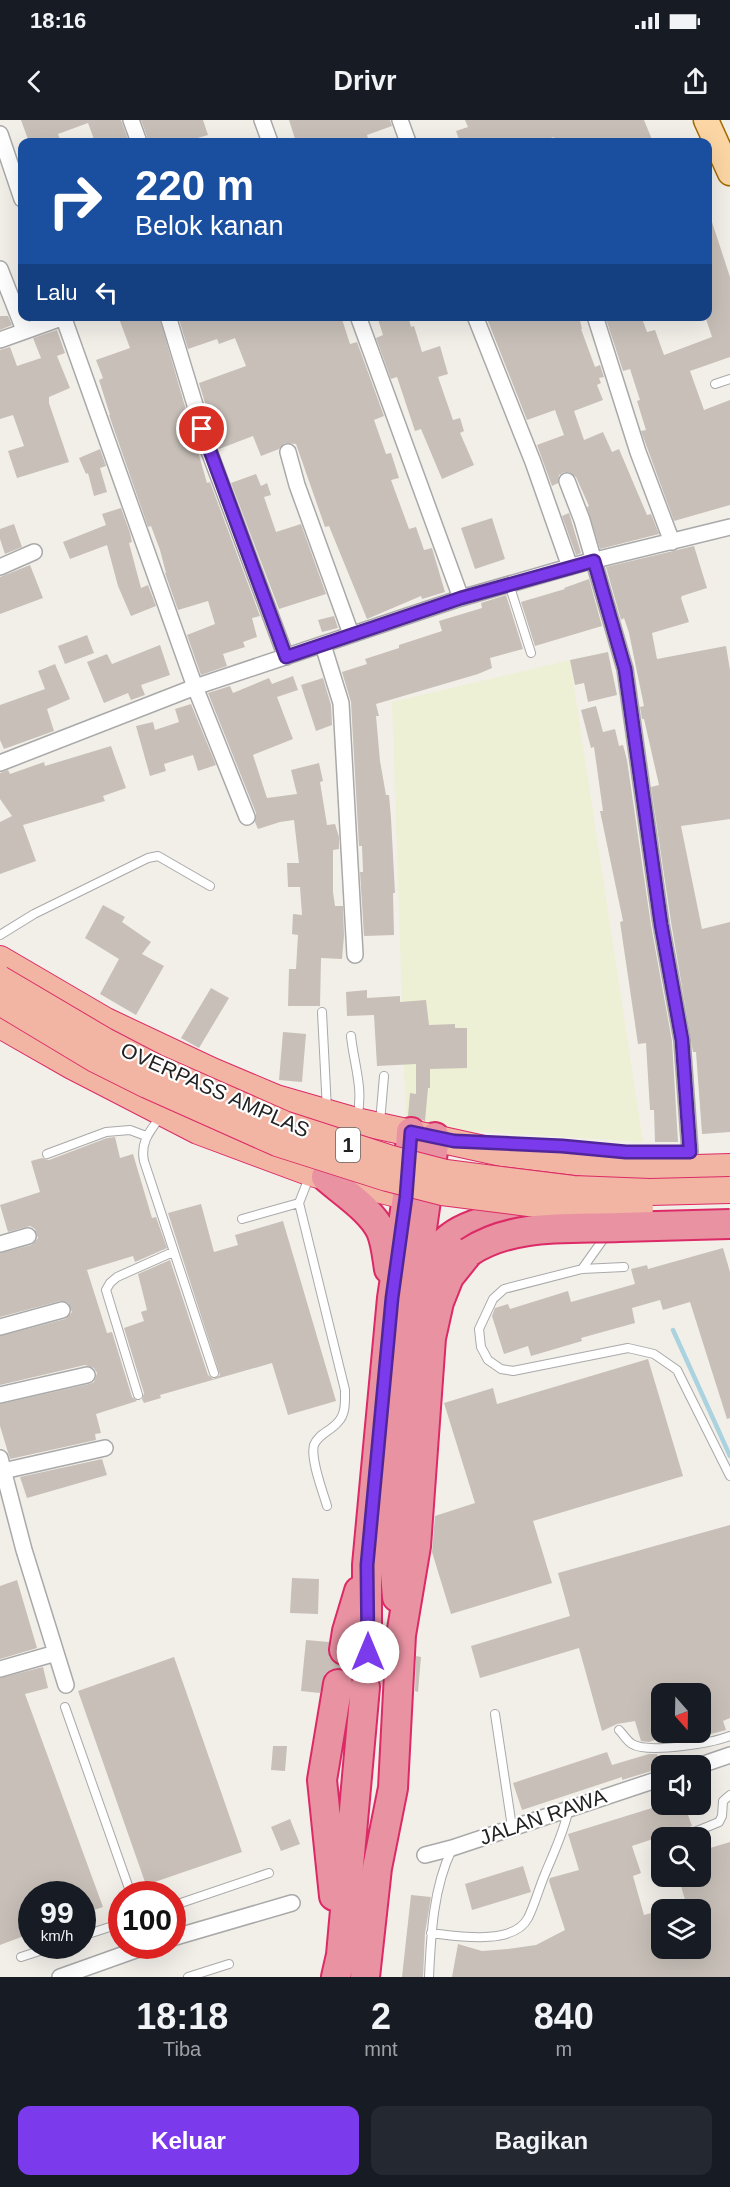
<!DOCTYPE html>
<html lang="id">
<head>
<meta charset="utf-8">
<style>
	:root { --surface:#171b24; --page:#242831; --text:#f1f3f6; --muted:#9ea1a6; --accent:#7c3aed }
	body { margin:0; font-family:Arial,sans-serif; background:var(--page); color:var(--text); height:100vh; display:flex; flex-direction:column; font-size:22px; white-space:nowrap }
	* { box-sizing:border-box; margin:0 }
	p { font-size:20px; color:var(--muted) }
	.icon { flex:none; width:33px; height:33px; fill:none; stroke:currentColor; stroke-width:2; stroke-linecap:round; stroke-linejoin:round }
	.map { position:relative; height:1857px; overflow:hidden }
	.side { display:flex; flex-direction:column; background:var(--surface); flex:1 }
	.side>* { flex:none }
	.top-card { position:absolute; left:18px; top:18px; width:694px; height:183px; border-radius:12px; box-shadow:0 6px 24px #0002; background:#1a4fa0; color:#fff; overflow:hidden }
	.needle { width:39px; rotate:160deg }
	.controls { position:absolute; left:651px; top:1563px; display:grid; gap:12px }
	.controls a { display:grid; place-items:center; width:60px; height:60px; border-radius:12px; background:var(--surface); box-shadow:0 6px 24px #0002; font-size:30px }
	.speed { position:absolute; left:18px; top:1761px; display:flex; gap:12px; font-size:30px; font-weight:700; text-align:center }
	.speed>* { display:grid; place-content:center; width:78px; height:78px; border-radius:50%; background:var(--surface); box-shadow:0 6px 24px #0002; line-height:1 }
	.speed small { font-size:15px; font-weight:400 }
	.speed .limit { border:9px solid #d22; background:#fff; color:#111 }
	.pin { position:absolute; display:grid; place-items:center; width:51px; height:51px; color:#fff; margin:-26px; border:3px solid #fff; border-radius:50%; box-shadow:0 2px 6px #0007 }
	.me { position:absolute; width:66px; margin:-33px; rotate:0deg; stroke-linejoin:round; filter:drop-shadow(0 0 4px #0008) }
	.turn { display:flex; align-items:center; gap:21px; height:126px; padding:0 18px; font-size:27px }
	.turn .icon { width:78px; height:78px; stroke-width:2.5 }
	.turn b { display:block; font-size:42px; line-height:51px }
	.then { display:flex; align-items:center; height:57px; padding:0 18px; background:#0003; gap:12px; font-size:22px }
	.eta { display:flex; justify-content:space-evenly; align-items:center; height:102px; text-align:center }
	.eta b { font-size:36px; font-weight:800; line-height:42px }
	.action { display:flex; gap:12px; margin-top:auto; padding:12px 18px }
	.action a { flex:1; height:69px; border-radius:12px; background:var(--accent); color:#fff; font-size:24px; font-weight:800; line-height:69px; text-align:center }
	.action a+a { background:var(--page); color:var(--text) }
	.status { display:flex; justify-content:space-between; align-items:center; height:42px; padding:0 30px; background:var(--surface); direction:ltr }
	.status svg { height:16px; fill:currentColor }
	header { display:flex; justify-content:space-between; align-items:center; height:78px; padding:0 18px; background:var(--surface); font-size:27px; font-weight:800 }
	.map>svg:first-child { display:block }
	.farmland { fill:#eef0d5 }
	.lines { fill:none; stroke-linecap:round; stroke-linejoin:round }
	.stream { stroke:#aad3df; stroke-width:4.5 }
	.building { fill:#c7bfb8 }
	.service-casing { stroke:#a9a9a9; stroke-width:10 }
	.minor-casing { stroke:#a9a9a9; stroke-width:18 }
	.primary-casing { stroke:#a06b00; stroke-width:27 }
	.trunk-casing { stroke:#dc2a67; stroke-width:28 }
	.motorway-casing { stroke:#dc2a67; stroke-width:32 }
	.service { stroke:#fff; stroke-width:8 }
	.minor { stroke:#fff; stroke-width:15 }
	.primary { stroke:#fcd6a4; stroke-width:24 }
	.trunk { stroke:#f2b4a3; stroke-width:26 }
	.motorway { stroke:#e892a2; stroke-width:28 }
	.trunk-bridge-casing { stroke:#dc2a67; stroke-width:28; stroke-linecap:butt }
	.motorway-bridge-casing { stroke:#dc2a67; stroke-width:32; stroke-linecap:butt }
	.trunk-bridge { stroke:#f2b4a3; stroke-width:26 }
	.motorway-bridge { stroke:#e892a2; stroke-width:28 }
	.route-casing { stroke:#51269a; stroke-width:15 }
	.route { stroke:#7c3aed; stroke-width:10 }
	.labels { text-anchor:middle; stroke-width:4.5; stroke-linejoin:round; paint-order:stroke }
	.shield { fill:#fff; stroke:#646464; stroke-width:1.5 }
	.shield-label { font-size:20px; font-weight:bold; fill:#222 }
	.street-label { font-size:21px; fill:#222; stroke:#fff }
</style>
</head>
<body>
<div class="status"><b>18:16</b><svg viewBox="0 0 49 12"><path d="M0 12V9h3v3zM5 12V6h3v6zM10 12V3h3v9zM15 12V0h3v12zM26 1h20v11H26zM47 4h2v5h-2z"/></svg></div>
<header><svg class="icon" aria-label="back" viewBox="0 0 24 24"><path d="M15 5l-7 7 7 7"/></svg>Drivr<svg class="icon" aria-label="share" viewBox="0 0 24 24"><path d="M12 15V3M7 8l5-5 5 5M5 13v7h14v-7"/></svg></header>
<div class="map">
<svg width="730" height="1857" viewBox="0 0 730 1857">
	<rect width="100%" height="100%" fill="#f2efe9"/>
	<path class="farmland" d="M570,540L643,1022L406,1007L392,582Z"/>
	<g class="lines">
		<path class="stream" d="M673,1210L730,1336"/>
	</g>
	<path class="building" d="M21,0H121L129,22H95L88,3L58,14L61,22H29Z
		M141,0H203L208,15L184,22H149Z
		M289,0H390L392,6L367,15L369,22H296Z
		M465,0H644L653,22H555L554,17L538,22H460L456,11L468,7Z
		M708,99H711L730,157V237L690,251L704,290L730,280V385L674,401L641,311L646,310L637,281L640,280L630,249L623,251L605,196H641L647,212L655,210L664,235L712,217L705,196H708Z
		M0,196H8L12,205L0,210Z
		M118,196H159L207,363L210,362L260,496L252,498L257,517L243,522L245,527L223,534L227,546L201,555L187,515L215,504L208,481L178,490L165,453H166L160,430L151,406L148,407L109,295H110L99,260L103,258L96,240L130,228Z
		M178,196H341L350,224L357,222L384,296L374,300L386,334L391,333L399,358L391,360L409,409L416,407L424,430L432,428L445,472L422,479L421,476L367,499L329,406L325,407L296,324L285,323L279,329L261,336L253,316L219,329L199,263L246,246L235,218L219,224L217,219L188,229Z
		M377,196H408L411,207L414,206L422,232L440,226L448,254L438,257L453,300L460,298L464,311L460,313L474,345L442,359L421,309L415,311L397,257L391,259L376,218L383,215Z
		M486,196H579L582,209H581L595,247L600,245L604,257L599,258L601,263L597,265L603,280L574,291L584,320L603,312L612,332L619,329L647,395L651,394L659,414L600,429L587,387L589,386L576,357L569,352H564L559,355L558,363L552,366L537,325L564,315L555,290L527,300Z
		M57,210L65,233L57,236L70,268L49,277V283L69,342L17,358L8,331L24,326L13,295L0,299V230L10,227L17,246L41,238L33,218Z
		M100,329L106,346L100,348L107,372L94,376L88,353L86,354L79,338Z
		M256,354L261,366L267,363L271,375L264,377L276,412L301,404L326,474L279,489L231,363Z
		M121,388L130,413L132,422L129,423L141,468L148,465L156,486L131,496L118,466L107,425L70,439L63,422L106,405L102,394Z
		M569,393L581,433L576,435L562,396Z
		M492,398L505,439L475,449L461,408Z
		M14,404L22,427L5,434L0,419V409Z
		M694,426L707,468L682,476L681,478L689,502L652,513L657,539L726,526L730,550V699L681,706L702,809L730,802V1012L702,1014L696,932H693L671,802L651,667L659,665L644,599H642L640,587L644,586L629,513L624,498L621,500L606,447Z
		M30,445L43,478L0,494V457Z
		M589,459L602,506L535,526L521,482L565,469L564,468Z
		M506,475L523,529L490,538L492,548L478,554L376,584L379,596H376L380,641L386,675H389L391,698L395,773H393L394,815L364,816L360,752H363L362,726H359L351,582L342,552L367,544L365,539L399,528V525L442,511L439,501L482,488L481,483Z
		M334,496L338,508L322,512L318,500Z
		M87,515L94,533L65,544L58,526Z
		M160,525L170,555L141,565L145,575L131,580L128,573L104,583L87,542L107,534L112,544Z
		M608,532L617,575L588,582L584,563L575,565L570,540Z
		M55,544L70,579L47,589L54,611L4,629L0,620V585L45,569L38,551Z
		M293,556L298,570L277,577L293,619L253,635L267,678L297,674L291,650L319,643L323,661L320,662L327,705L335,704L339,717V729L333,730V772L335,786H343L344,816L342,839L321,838L320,886H288L289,849H296L298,815L292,814L293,794L302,795L300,767H288L287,743H299L294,700L280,702L258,709L255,702L256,693L208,573L230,566L233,573L269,558L272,564Z
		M323,558L331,585L332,605L316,611L301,565Z
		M191,584L216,645L198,651L193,635L164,644L166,651L150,656L136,606L153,602L155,610L179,602L175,589Z
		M596,586L603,612L615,609L619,626L623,625L627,640L651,805L672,921L678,1022H655L654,990H650L646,923L638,924L620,802L623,801L600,691H603L594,627L591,628L581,590Z
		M111,626L126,668L103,676L105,681L23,705L36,741L0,754V702L12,696L0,679V653L8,650L10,654L44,642L45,646Z
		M103,785L125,797L122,802L151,822L142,834L164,846L136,895L100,874L119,839L85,818Z
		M211,868L229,878L199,928L181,918Z
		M367,870V878L400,876V882L426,880L429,905L455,904V908H467V948L430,949V968H428L425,1001L413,996H408L410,973L416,974V944L377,946L374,895L347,896L346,872Z
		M283,912L306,914L302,962L279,960Z
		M115,1017L120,1038L133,1034L152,1098L156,1097L167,1128L135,1142L133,1136L87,1150L107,1213L112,1212L132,1277L137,1281L96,1294L101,1313L95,1314L96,1320L10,1339L0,1306V1284L89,1264L94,1262L97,1253L94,1248L85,1245L0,1265V1216L65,1199L72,1192L68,1183L60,1181L0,1197V1133L31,1125L38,1118L35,1109L30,1106L8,1112L0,1085L40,1072L31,1041L42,1038L49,1040L107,1018Z
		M201,1084L214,1132L238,1125L235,1115L283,1101L336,1281L288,1295L272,1243L160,1275L161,1278L144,1283L142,1279L144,1273L124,1208L144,1201L141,1192L147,1190L138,1154L170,1140L208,1255L213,1259L220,1255L168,1093Z
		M723,1128L730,1152V1298L727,1299L690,1182L663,1190L660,1180L632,1188L635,1203L581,1218L582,1221L531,1236L528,1226L504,1234L492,1196L495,1188L508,1184L510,1189L568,1171L571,1182L635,1164L631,1149L647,1145L648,1149Z
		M648,1239L683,1356L533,1401L552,1463L451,1494L432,1432L435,1396L475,1383L444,1283L493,1268L497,1284Z
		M102,1339L107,1355L27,1378L20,1357Z
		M730,1405V1598L723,1601L726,1610L700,1617V1574H662V1618L649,1622L641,1621L635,1601L617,1604L602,1611L579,1528L480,1558L471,1526L570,1496L558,1453Z
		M292,1458L319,1459L318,1494L290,1493Z
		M17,1460L37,1528L0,1539V1466Z
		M306,1520L329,1522V1536L334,1543L341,1546H349L355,1542L359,1547L366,1548L375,1547L381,1541L384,1534L382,1568L380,1560L374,1553L366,1551L359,1552L352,1557L348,1551L340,1548L332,1549L325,1554L320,1573L301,1571Z
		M416,1536L421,1537L418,1572L415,1571Z
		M174,1537L242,1732L146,1765L78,1571Z
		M43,1547L48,1568L25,1574L103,1787L82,1794V1774H32V1813L0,1825V1558Z
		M273,1626H287L285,1651L271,1650Z
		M607,1632L612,1645L649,1634H657L661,1648L622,1660V1657L522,1690L513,1663Z
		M665,1684H684L692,1706L632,1726L641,1753L633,1756L644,1795L662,1790V1828H700V1790H688L678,1756H700V1731L730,1722V1857H452L458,1824L482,1831L508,1829L536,1825L565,1810L549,1761L550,1758L579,1750L568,1714Z
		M290,1699L300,1724L281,1731L271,1707Z
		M523,1746L531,1772L472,1790L465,1764Z
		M411,1775L431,1777L425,1813L423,1857H402Z"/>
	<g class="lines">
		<defs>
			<path id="service" d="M715,264L730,259
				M509,464L531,533
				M0,815L34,794L148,738L158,736L210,766
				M322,892L327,990
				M351,916C354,945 364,969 357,998
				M161,996C150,1011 140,1022 144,1041L214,1253
				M380,1002L384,956
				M47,1034L106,1012L130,1010L146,1016
				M310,1055L299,1083L345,1270C345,1281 346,1294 338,1302C331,1311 318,1314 314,1325C310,1339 323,1372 327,1386
				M242,1099L299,1083
				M624,1147L582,1149L504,1169L493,1179L479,1209L481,1227L488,1240L501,1249L513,1251L628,1228L654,1234L677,1250L730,1356
				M582,1149L607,1114
				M138,1275L106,1170L110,1163L117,1157L173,1132
				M65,1587L131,1774
				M495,1594L512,1707
				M619,1610C623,1614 627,1621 632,1624C649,1634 712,1623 730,1616
				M680,1718L719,1702L722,1696L723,1681L730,1675
				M172,1786L269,1753
				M431,1813C457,1816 513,1826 528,1798C535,1784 539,1768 545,1754C554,1732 564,1712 569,1688
				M82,1816L122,1803
				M21,1837L55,1826
				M188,1857L229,1844
				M429,1857C431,1815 433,1768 452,1729"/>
			<path id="minor" d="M131,0L139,22
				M262,0L270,22
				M400,0L408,22
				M0,14L22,79
				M0,149L24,210
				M63,196L195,567L247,697
				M168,196L209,331L286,537
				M358,196L461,478
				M475,196L533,342L570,447
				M595,196L638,332L672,422
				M0,220L67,196
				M288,332L297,365L351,514
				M567,361L582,400L625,549L661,804L682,920L690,1032
				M0,447L34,432
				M323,525L341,583L355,835
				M0,643L195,567L461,478L583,443L730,407
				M0,1124L28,1116
				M0,1207L62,1190
				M0,1275L87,1255
				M0,1338L24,1430L66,1565
				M3,1351L105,1328
				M0,1549L56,1533
				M698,1646L730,1635
				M425,1735L452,1728L662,1658
				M172,1818L292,1783
				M60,1857L147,1826"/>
			<path id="primary" d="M706,0L730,53"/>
			<path id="trunk" d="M0,839L106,901L212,951L276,978L356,1001L502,1033L585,1043L661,1049L730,1047
				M0,905L72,946L198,1011L311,1053L426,1081"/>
			<path id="motorway" d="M326,1057C344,1073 371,1090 381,1111C386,1123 387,1137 389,1149
				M423,1161C437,1113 466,1105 510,1095
				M397,1477L393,1429L407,1214L435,1017
				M344,1530L347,1511L359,1471
				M367,1532V1445L392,1178L407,1077L411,1012
				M334,1776L322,1660L338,1564
				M336,1857L341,1835L365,1567
				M365,1857L377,1748L393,1668L401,1515L416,1426L431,1218L439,1182L449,1157L469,1132"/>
		</defs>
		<use href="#service" class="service-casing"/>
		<use href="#minor" class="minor-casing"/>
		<use href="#primary" class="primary-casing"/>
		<use href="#trunk" class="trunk-casing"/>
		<use href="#motorway" class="motorway-casing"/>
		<use href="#service" class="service"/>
		<use href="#minor" class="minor"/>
		<use href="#primary" class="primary"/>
		<use href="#trunk" class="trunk"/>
		<use href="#motorway" class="motorway"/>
		<defs>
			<path id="trunk-bridge" d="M0,859L105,921L155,947L284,1004L392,1039L446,1053L573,1069L650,1072L730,1070
				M0,882L95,939L147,965L277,1023L387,1058L442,1072L575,1089L640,1088"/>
			<path id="motorway-bridge" d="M469,1132C513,1103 569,1109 620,1107C657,1106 693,1105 730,1104"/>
		</defs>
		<use href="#trunk-bridge" class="trunk-bridge-casing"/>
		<use href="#motorway-bridge" class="motorway-bridge-casing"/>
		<use href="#trunk-bridge" class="trunk-bridge"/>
		<use href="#motorway-bridge" class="motorway-bridge"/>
	</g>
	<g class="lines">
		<defs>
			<path id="route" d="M202,309L286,537L461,478L594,441L625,549L661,804L682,920L690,1032H626L562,1026L454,1021L411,1012L406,1077L392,1178L367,1445L368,1532"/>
		</defs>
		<use href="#route" class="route-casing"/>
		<use href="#route" class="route"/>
	</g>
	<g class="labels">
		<rect class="shield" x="336" y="1008" width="24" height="34" rx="4.5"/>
		<g class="shield-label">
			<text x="348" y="1032">1</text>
		</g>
		<g class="street-label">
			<text transform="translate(215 970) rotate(24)" y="7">OVERPASS AMPLAS</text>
			<text transform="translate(543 1697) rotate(-19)" y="7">JALAN RAWA</text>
		</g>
	</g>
</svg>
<div class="controls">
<a><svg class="needle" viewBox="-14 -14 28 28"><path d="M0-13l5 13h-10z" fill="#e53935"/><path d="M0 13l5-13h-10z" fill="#9ea1a6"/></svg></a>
<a><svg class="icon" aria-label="sound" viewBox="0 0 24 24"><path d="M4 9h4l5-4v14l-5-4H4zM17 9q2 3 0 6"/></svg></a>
<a><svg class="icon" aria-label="search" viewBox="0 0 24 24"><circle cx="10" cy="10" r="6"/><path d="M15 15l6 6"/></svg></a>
<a><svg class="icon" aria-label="layers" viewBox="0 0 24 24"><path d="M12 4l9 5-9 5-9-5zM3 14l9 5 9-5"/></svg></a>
</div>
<div class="speed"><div>99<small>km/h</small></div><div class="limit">100</div></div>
<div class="pin" style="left:202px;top:309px;background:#d93025"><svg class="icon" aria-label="arrive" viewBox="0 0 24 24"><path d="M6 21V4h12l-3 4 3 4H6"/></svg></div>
<svg class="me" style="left:368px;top:1532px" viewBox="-20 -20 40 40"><circle r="19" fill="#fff"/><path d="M0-13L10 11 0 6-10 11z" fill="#7c3aed"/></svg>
<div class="top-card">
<div class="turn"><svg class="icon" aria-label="right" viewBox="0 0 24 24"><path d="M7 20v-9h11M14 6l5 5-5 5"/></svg><div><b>220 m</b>Belok kanan</div></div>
<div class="then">Lalu<svg class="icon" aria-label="left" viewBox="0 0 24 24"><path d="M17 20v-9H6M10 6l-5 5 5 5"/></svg></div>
</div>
</div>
<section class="side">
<div class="eta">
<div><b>18:18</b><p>Tiba</p></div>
<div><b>2</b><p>mnt</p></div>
<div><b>840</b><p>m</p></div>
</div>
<div class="action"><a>Keluar</a><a>Bagikan</a></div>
</section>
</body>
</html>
